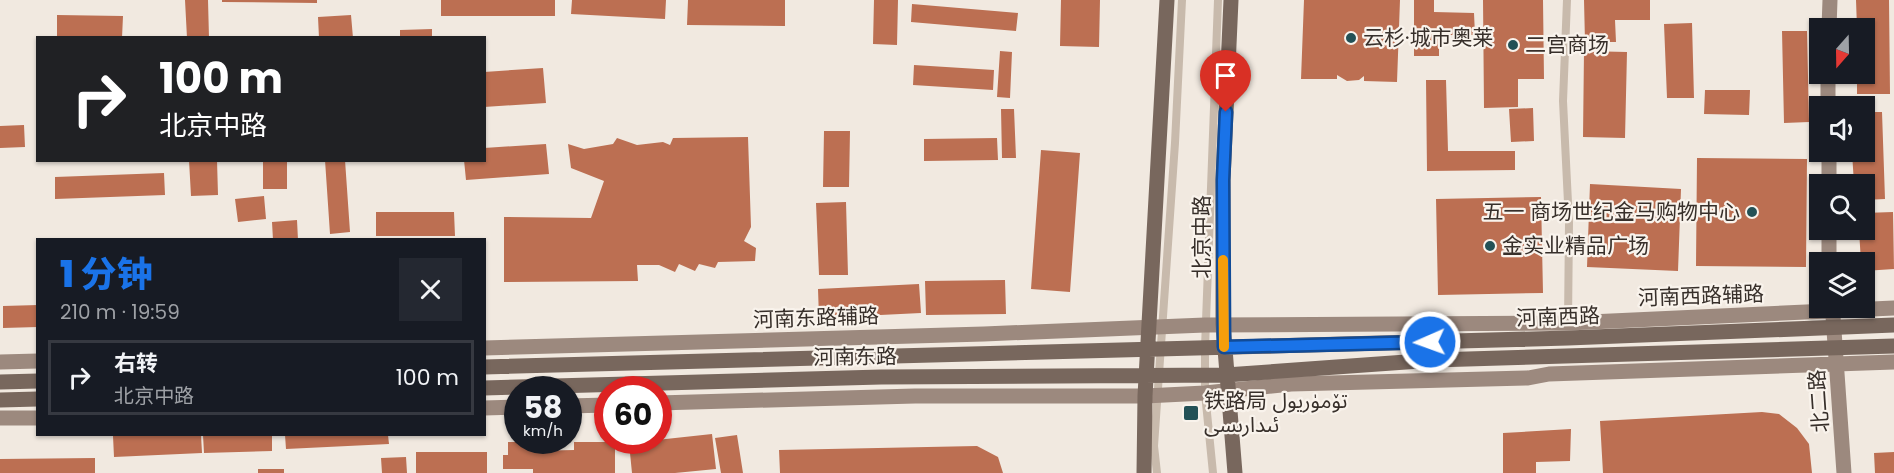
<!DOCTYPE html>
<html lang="zh">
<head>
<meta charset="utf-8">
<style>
	:root { --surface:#171b24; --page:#242831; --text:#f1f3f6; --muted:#9ea1a6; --line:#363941; --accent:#1a73e8 }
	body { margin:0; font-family:Poppins,"Noto Sans Arabic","Noto Sans SC",sans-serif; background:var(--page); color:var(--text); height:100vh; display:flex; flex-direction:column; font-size:22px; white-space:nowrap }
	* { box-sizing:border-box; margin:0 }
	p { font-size:20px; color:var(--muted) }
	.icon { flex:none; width:33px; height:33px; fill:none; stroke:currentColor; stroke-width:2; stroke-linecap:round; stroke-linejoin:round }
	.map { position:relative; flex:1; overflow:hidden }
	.drawer { position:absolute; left:36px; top:238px; width:450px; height:198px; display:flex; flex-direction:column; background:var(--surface); border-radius:0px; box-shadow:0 2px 4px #0004 }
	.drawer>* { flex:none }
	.top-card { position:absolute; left:36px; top:36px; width:450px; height:126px; border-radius:0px; box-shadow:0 2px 4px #0004; background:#202124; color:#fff; overflow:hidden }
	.needle { width:39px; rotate:200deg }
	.controls { position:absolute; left:1809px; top:18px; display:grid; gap:12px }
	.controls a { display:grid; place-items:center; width:66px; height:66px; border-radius:0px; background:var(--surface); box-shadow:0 2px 4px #0004; font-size:30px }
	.speed { position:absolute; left:504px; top:376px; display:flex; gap:12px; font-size:30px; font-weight:700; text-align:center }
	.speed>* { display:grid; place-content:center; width:78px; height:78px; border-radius:50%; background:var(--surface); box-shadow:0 2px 4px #0004; line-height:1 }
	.speed small { font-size:15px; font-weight:400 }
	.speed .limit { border:9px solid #d22; background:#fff; color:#111 }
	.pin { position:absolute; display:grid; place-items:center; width:51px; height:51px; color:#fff; margin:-62px -26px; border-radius:50% 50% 50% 0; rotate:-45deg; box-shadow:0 0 6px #0007 }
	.pin .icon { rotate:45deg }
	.me { position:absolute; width:66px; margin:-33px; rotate:268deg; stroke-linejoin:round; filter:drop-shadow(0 0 4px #0008) }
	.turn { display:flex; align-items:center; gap:21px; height:126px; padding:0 24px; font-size:27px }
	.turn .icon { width:78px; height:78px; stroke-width:2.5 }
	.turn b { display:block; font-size:42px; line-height:51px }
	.round { display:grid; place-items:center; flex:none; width:63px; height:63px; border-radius:0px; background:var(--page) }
	.head { display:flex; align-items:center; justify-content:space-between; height:102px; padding:0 24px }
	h1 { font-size:36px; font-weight:800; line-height:45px; color:var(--accent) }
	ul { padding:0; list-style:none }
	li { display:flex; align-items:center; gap:18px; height:75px; margin:0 12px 9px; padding:0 12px; border:3px solid var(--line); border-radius:0px }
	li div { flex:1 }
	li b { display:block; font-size:22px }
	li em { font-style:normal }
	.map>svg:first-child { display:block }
	.building { fill:#bc6f52 }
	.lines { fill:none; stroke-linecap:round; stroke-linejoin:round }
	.lane { stroke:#c8baac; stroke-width:8 }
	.secondary { stroke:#9c897e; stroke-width:15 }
	.primary { stroke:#78675d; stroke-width:15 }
	.route-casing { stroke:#114b97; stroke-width:15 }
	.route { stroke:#1a73e8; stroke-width:10 }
	.slow { stroke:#f59e0b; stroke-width:10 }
	.poi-dot { fill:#235156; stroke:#f9f3ec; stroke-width:2 }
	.labels { text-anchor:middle; stroke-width:4.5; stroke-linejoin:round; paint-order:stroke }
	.poi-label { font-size:21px; fill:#372f2a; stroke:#f9f3ec; text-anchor:start }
	.street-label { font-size:21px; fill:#372f2a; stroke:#f9f3ec }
</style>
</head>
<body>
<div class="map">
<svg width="1894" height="473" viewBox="0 0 1894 473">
	<rect width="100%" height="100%" fill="#f1e9e0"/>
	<path class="building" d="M185,0H208L209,38H187Z
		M222,0H317V3L222,2Z
		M441,0H555V16H441Z
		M572,0H666L665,19L571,14Z
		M688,0H785V26L687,25Z
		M874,0H898L897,45L873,44Z
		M1061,0H1100L1099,47L1060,46Z
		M1304,0H1400L1397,82L1364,81V76L1359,80L1347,81L1337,75V79H1301Z
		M1414,0H1434V12L1474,13L1475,35H1439V56H1414Z
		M1483,0H1543L1544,79H1518V107L1484,108Z
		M1584,0H1650V20H1615L1616,42H1585Z
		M1856,0H1889L1890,94H1857V74H1864V28H1857Z
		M912,4L1018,13L1016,31L911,22Z
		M57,15L123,16L122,38H57Z
		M351,15L353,38H319L318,17Z
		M1692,23L1694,98H1667L1664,24Z
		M432,29V38H400V30Z
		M1782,31H1807L1809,122L1784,123Z
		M1000,51L1012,52L1010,98L997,97Z
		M1584,51L1627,52L1625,138L1583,137Z
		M914,65L994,70L993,90L913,85Z
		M543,68L546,103L484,107V72Z
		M1426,80H1446L1448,151H1515V170L1427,171Z
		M1705,90H1750L1749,115L1704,114Z
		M1533,108L1534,141L1511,142L1509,109Z
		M1001,109H1014L1016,158H1002Z
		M1864,112H1882L1885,199L1864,200V184H1854L1852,152H1864Z
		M24,125L25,147L0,148V126Z
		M824,131H850L849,187H823Z
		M748,137L751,227L744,241L756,248L755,261L718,262L715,268L699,264L695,271L679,264L675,272L659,265H637L638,281L504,282V217L591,218L604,181L571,168L568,144L584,149L613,144L617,138L637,145L663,142L670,145L673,138Z
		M997,138L998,160L924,161V139Z
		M546,144L549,174L466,180L464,160H484V148Z
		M1041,150L1080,153L1070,292L1031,289Z
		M1697,158L1807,159L1806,267L1696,266Z
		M189,160H217L218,195L191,196Z
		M263,160H287V189H263Z
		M325,160H345L350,232L330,234Z
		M164,173L165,195L55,199V177Z
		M1590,184L1681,189L1678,271L1587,267Z
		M264,196L266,219L238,222L235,199Z
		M1541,197L1543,293L1438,295L1436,199Z
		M846,202L848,275H819L816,203Z
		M376,212H454L455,236H376Z
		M1893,212L1894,269L1864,271V262H1861L1859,230H1864V213Z
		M297,220L298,240H273L272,222Z
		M1005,280L1006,314L926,315L925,281Z
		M919,284L921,313L819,318L818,289Z
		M38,305V327L3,328V306Z
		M1762,412L1779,414L1797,428L1809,444L1812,473H1603L1600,421Z
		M1571,429L1570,461L1536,462V473H1503V433Z
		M712,434L716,469L675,473H632L629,443Z
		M201,435L202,453L114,457L113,436Z
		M203,435H272V451L204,453Z
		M285,435H388L389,444L286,449Z
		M737,435L743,473H721L715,438Z
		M508,442H531V451L574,450V442H615V473H533V469H503V455H508Z
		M977,446L998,457L1003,473H780L779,450Z
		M416,452H487V473H416Z
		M1894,452V473H1875L1874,453Z
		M406,457L407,473H382L381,458Z
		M95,458V473H0V459Z
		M258,469H284V473H258Z"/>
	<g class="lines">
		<path class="lane" d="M1567,0L1563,101L1569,223L1568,324
			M1157,473L1154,446L1175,143L1182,0
			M1213,473L1205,393V348L1218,0"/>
		<path class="secondary" d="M1829,28L1830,0
			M1828,74V106
			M1829,152V184
			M1829,230V262
			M1833,316L1844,473
			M484,348L984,334L1205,325L1568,323L1894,308
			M0,362L38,361
			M658,403L915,396H1145L1205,393L1291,384L1528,378L1549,374L1894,362
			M568,406L608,405
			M484,408L518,407
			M0,418H38"/>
		<path class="primary" d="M1231,0L1223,180V324L1235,473
			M484,367L1568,338L1894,325
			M0,382L38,381
			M484,388L881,377L1226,375L1434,360L1894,346
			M0,400L38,399
			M1144,473L1145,396L1167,0"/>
	</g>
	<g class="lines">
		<defs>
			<path id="route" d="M1226,112L1223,180L1224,347L1430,342"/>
		</defs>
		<use href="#route" class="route-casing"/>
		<use href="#route" class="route"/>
		<path class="slow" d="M1223,260L1224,347"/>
	</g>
	<g class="poi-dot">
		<circle cx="1351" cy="38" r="6"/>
		<circle cx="1513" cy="45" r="6"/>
		<circle cx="1752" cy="212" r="6"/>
		<circle cx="1490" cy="246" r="6"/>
		<rect x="1183" y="405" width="16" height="16" rx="3"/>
	</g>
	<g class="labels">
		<g class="poi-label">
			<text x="1363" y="45">云杉·城市奥莱</text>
			<text x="1525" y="52">二宫商场</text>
			<text x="1740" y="219" text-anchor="end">五一 商场世纪金马购物中心</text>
			<text x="1502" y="253">金实业精品广场</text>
			<text x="1204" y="408">铁路局 تۆمۈريول<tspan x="1204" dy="24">ئىدارىسى</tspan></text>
		</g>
		<g class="street-label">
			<text transform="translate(1202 237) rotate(-90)" y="7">北京中路</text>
			<text transform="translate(1701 296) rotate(-2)" y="7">河南西路辅路</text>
			<text transform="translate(1558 317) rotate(-2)" y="7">河南西路</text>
			<text transform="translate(816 318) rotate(-2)" y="7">河南东路辅路</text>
			<text transform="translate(855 357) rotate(-1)" y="7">河南东路</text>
			<text transform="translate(1819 401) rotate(-94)" y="7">北二路</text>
		</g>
	</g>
</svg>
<div class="controls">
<a><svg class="needle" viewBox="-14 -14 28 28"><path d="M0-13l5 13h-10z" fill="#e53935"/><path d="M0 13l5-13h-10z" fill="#9ea1a6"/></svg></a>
<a><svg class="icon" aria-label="sound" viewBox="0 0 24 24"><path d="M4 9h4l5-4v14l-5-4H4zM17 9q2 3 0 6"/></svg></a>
<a><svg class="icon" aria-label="search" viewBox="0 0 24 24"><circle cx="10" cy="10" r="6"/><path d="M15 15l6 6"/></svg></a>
<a><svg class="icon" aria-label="layers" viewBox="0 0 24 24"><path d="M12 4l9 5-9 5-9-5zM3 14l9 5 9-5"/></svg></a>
</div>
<div class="speed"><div>58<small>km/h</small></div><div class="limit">60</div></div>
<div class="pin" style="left:1226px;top:112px;background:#d93025"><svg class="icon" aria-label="arrive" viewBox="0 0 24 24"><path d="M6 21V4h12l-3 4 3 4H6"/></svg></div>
<svg class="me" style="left:1430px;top:342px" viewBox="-20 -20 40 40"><circle r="17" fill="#1a73e8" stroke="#fff" stroke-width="3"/><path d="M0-11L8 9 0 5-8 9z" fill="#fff"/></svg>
<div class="top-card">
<div class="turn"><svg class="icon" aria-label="right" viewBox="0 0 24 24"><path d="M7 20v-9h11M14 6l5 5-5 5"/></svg><div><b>100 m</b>北京中路</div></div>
</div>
<section class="drawer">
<div class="head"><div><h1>1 分钟</h1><p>210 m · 19:59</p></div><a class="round"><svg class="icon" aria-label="close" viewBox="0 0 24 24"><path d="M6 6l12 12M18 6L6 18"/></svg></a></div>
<ul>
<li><svg class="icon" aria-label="right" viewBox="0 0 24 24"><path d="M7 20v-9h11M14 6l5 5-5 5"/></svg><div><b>右转</b><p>北京中路</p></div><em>100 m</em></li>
</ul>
</section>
</div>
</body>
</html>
